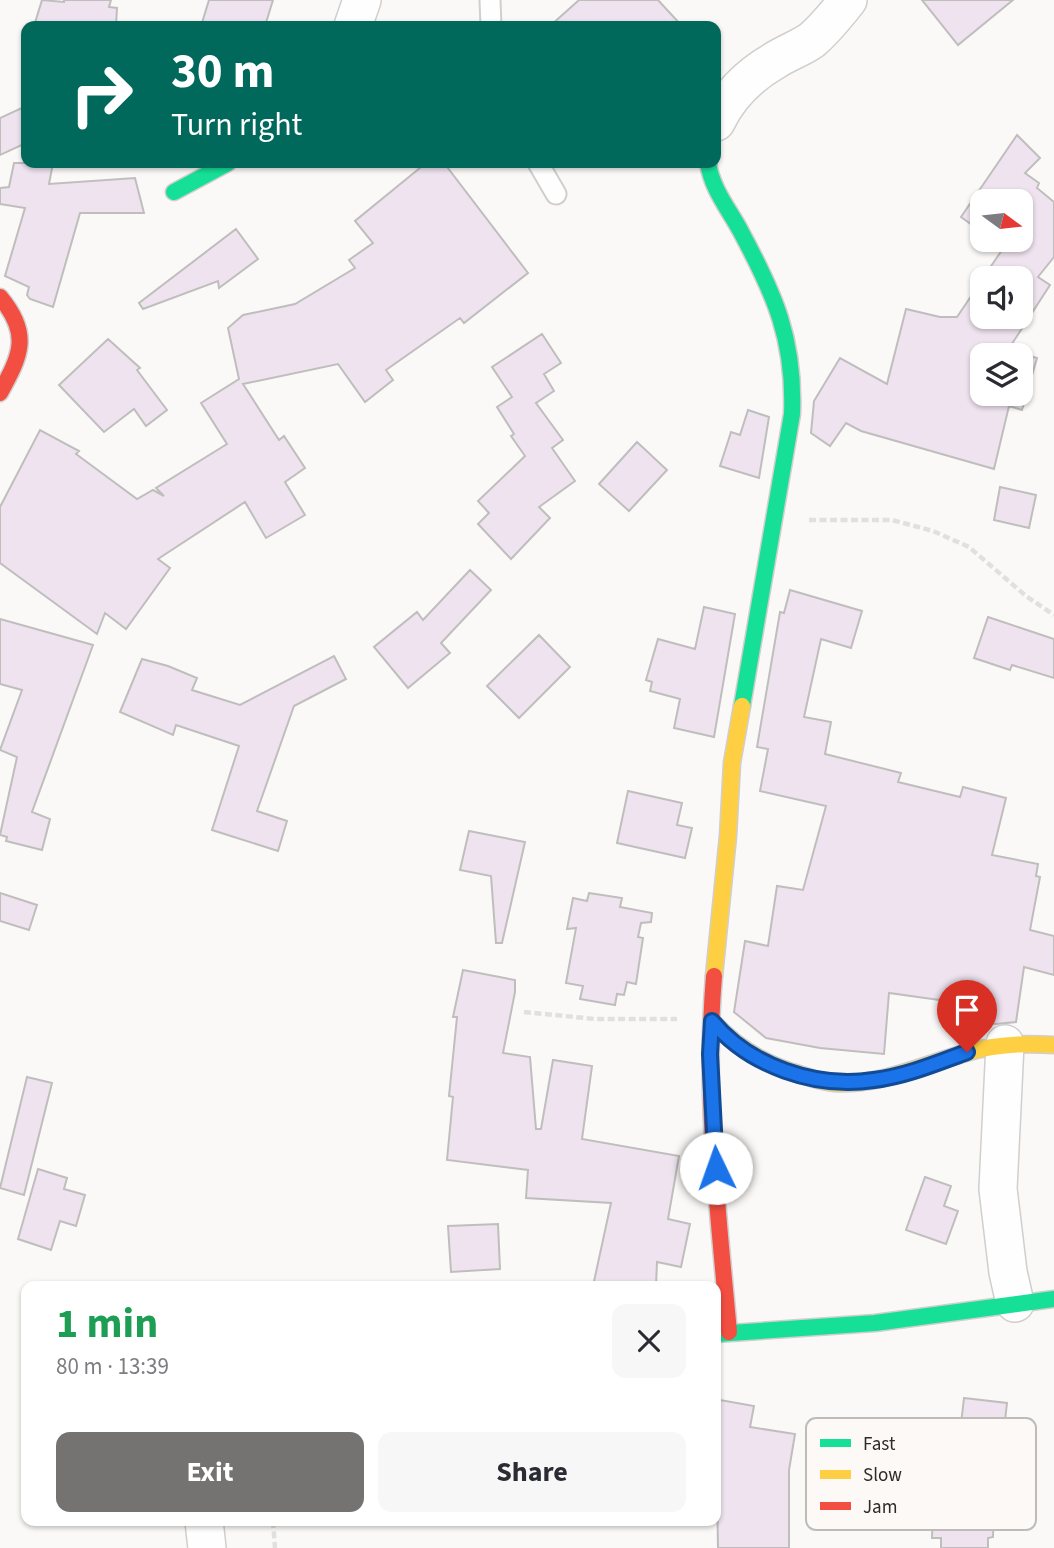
<!DOCTYPE html>
<html lang="en">
<head>
<meta charset="utf-8">
<style>
	:root { --surface:#fff; --page:#f7f7f7; --text:#2b2b33; --muted:#7c7c81; --accent:#757372 }
	body { margin:0; font-family:"Source Sans 3",sans-serif; background:var(--page); color:var(--text); height:100vh; display:flex; flex-direction:column; font-size:26px; white-space:nowrap }
	* { box-sizing:border-box; margin:0 }
	p { font-size:23px; color:var(--muted) }
	.icon { flex:none; width:38px; height:38px; fill:none; stroke:currentColor; stroke-width:2; stroke-linecap:round; stroke-linejoin:round }
	.map { position:relative; flex:1; overflow:hidden }
	.side { position:absolute; left:21px; top:1281px; width:700px; height:245px; display:flex; flex-direction:column; background:var(--surface); border-radius:14px; box-shadow:0 2px 5px #0004 }
	.side>* { flex:none }
	.hud { position:absolute; left:21px; top:21px; width:700px; height:147px; border-radius:14px; box-shadow:0 2px 5px #0004; background:#00695c; color:#fff; overflow:hidden }
	.needle { width:46px; rotate:105deg }
	.buttons { position:absolute; left:970px; top:189px; display:grid; gap:14px }
	.buttons a { display:grid; place-items:center; width:63px; height:63px; border-radius:14px; background:var(--surface); box-shadow:0 2px 5px #0004; font-size:35px }
	.pin { position:absolute; display:grid; place-items:center; width:60px; height:60px; color:#fff; margin:-72px -30px; border-radius:50% 50% 50% 0; rotate:-45deg; box-shadow:0 0 7px #0007 }
	.pin .icon { rotate:45deg }
	.me { position:absolute; width:77px; margin:-38px; rotate:357deg; stroke-linejoin:round; filter:drop-shadow(0 0 5px #0008) }
	.turn { display:flex; align-items:center; gap:24px; height:147px; padding:0 35px; font-size:32px }
	.turn .icon { width:91px; height:91px; stroke-width:2.5 }
	.turn b { display:block; font-size:49px; line-height:60px }
	.round { display:grid; place-items:center; flex:none; width:74px; height:74px; border-radius:14px; background:var(--page) }
	.summary { display:flex; align-items:center; justify-content:space-between; height:119px; padding:0 35px }
	h1 { font-size:42px; font-weight:700; line-height:52px; color:#1e9e55 }
	.action { display:flex; gap:14px; margin-top:auto; padding:14px 35px }
	.action a { flex:1; height:80px; border-radius:14px; background:var(--accent); color:#fff; font-size:28px; font-weight:700; line-height:80px; text-align:center }
	.action a+a { background:var(--page); color:var(--text) }
	.map>svg:first-child { display:block }
	.building { fill:#eee3ef; stroke:#bfbebd; stroke-width:2; fill-rule:evenodd }
	.lines { fill:none; stroke-linecap:round; stroke-linejoin:round }
	.lane-casing { stroke:#d0cfcd; stroke-width:23 }
	.street-casing { stroke:#d0cfcd; stroke-width:40 }
	.fast-casing { stroke:#d0cfcd; stroke-width:19 }
	.slow-casing { stroke:#d0cfcd; stroke-width:19 }
	.jam-casing { stroke:#d0cfcd; stroke-width:19 }
	.path { stroke:#e1e0e0; stroke-width:4.5; stroke-dasharray:7 3.5; stroke-linecap:butt }
	.lane { stroke:#fefefe; stroke-width:19 }
	.street { stroke:#fefefe; stroke-width:37 }
	.fast { stroke:#16e098; stroke-width:16 }
	.slow { stroke:#ffcf43; stroke-width:16 }
	.jam { stroke:#f24e42; stroke-width:16 }
	.route-casing { stroke:#114b97; stroke-width:18 }
	.route { stroke:#1a73e8; stroke-width:12 }
	.key { fill:#fcf9f6; stroke:#bebbb9; stroke-width:2 }
	.key-label { font-size:19px; fill:#2d2b2a }
</style>
</head>
<body>
<div class="map">
<svg width="1054" height="1548" viewBox="0 0 1054 1548">
	<rect width="100%" height="100%" fill="#fbf9f7"/>
	<path class="building" d="M42,0L64,2V0H111L109,7L117,8L116,26H34Z
		M209,0H273L265,26H201Z
		M579,0H658L682,26H550Z
		M922,0H1013L958,45Z
		M26,106V143L0,155V118Z
		M1017,135L1040,158L1025,173L1039,183L1037,188L1054,202V257L1038,277L1050,285L1008,350L1037,358L1022,410L1009,406L994,469L861,431L846,423L830,446L811,433L814,401L840,358L887,384L906,309L940,317H957L982,280V317H1020V278H983L1004,247L994,240H1020V201H982V232L961,217ZM982,355H1020V394H982Z
		M14,163H53L49,184L135,178L144,213H80L53,307L30,299L27,295L29,287L5,276L25,208L0,204V188L9,187Z
		M426,163H444L528,273L464,323L460,318L386,370L393,380L365,402L338,364L243,384L279,440L284,436L305,468L285,482L305,515L266,538L245,502L158,559L170,568L126,629L105,613L97,634L0,563V507L40,430L79,451L76,454L137,499L153,490L164,496L156,488L227,444L201,403L239,379L228,328L243,315L295,304L355,268L349,260L373,243L355,221Z
		M236,229L258,259L219,288L218,281L143,309L139,303Z
		M542,334L561,363L544,374L554,391L536,403L563,440L552,448L575,481L539,507L550,518L511,559L478,524L489,513L478,501L525,456L511,436L514,434L497,407L512,397L492,367Z
		M108,339L140,368L137,370L167,410L146,426L134,409L104,432L59,385Z
		M748,410L769,417L759,478L720,466L731,432L740,435Z
		M637,442L667,470L629,511L599,484Z
		M1000,487L1036,495L1029,528L994,520Z
		M470,570L491,590L441,643L450,653L408,688L374,647L417,612L423,620Z
		M790,590L862,611L851,648L821,639L804,717L831,722L825,754L901,773L898,782L960,797L963,787L1006,798L992,855L1038,864L1036,876L1040,877L1030,930L1054,936V975L1024,967L1016,1022L996,1024L958,1019L961,1003L889,993L884,1054L820,1048L766,1038L734,1012L745,941L768,946L777,886L803,890L826,806L760,791L768,749L757,747L780,612L784,613Z
		M704,607L735,614L714,737L674,728L680,699L650,691L652,682L646,680L658,639L695,649Z
		M988,617L1054,639V678L1012,665L1010,670L974,658Z
		M0,619L93,645L32,812L50,819L42,850L6,841L7,837L0,835L17,757L0,750L22,690L0,684Z
		M539,635L570,667L519,718L487,686Z
		M334,656L346,679L294,706L257,811L287,821L278,851L212,830L239,746L176,725L173,735L120,712L142,659L168,666L197,678L192,690L240,705Z
		M628,791L682,803L677,825L692,828L685,858L617,843Z
		M469,831L525,842L502,943H496L491,876L460,870Z
		M0,893L37,905L29,930L0,921Z
		M589,893L622,898L620,907L652,913L651,922L641,923L638,937L643,938L636,984L627,982L624,995L617,994L615,1005L580,999L583,986L566,983L576,928L567,929L573,898L587,901Z
		M463,970L515,980V992L503,1053L530,1057L536,1129H541L553,1060L592,1066L582,1139L679,1156L668,1219L690,1224L681,1267L657,1262L656,1286H593L611,1203L526,1198L528,1170L447,1160L453,1097L449,1096L457,1017H453Z
		M27,1077L52,1083L24,1195L0,1188Z
		M38,1169L67,1178L64,1189L85,1195L76,1226L60,1221L51,1250L18,1239Z
		M925,1177L951,1186L944,1206L958,1211L946,1244L906,1230Z
		M498,1224L500,1269L451,1272L448,1226Z
		M964,1398L1007,1403L1001,1456L958,1450Z
		M720,1400L754,1406L750,1427L795,1434L789,1470V1548H718L716,1429Z
		M933,1499H994L993,1537L988,1538V1548H941V1538H932Z"/>
	<g class="lines">
		<defs>
			<path id="lane" d="M490,0L491,26
				M538,163L556,194"/>
			<path id="street" d="M353,26L362,0
				M716,122C729,95 748,76 774,61C786,53 801,48 812,40C826,28 837,14 848,0
				M1005,1044L998,1189L1008,1272L1015,1303
				M204,1521L207,1548"/>
			<path id="fast" d="M708,163C712,189 728,208 740,230C775,295 795,340 792,414L742,706
				M174,192L228,163
				M716,1334L875,1323L1054,1299"/>
			<path id="slow" d="M714,976L728,836L732,763L742,706
				M712,1021C735,1046 760,1062 792,1072C806,1076 819,1082 834,1083C881,1086 924,1064 969,1052C997,1044 1025,1043 1054,1045"/>
			<path id="jam" d="M0,297C31,334 21,355 0,393
				M714,976C704,1094 718,1214 729,1332"/>
		</defs>
		<use href="#lane" class="lane-casing"/>
		<use href="#street" class="street-casing"/>
		<use href="#fast" class="fast-casing"/>
		<use href="#slow" class="slow-casing"/>
		<use href="#jam" class="jam-casing"/>
		<path class="path" d="M809,520H892L933,531L969,547L1026,596L1054,615
			M524,1012L595,1019H677
			M273,1521L275,1548"/>
		<use href="#lane" class="lane"/>
		<use href="#street" class="street"/>
		<use href="#fast" class="fast"/>
		<use href="#slow" class="slow"/>
		<use href="#jam" class="jam"/>
	</g>
	<g class="lines">
		<defs>
			<path id="route" d="M716,1168L710,1054L712,1021C749,1066 816,1089 874,1080C906,1076 937,1063 967,1052"/>
		</defs>
		<use href="#route" class="route-casing"/>
		<use href="#route" class="route"/>
	</g>
	<rect x="806" y="1418" width="230" height="112" rx="10" class="key"/>
	<rect x="820" y="1439" width="31" height="8" fill="#16e098"/>
	<rect x="820" y="1470" width="31" height="9" fill="#ffcf43"/>
	<rect x="820" y="1502" width="31" height="8" fill="#f24e42"/>
	<g class="key-label">
		<text x="863" y="1450">Fast</text>
		<text x="863" y="1481">Slow</text>
		<text x="863" y="1513">Jam</text>
	</g>
</svg>
<div class="buttons">
<a><svg class="needle" viewBox="-14 -14 28 28"><path d="M0-13l5 13h-10z" fill="#e53935"/><path d="M0 13l5-13h-10z" fill="#7c7c81"/></svg></a>
<a><svg class="icon" aria-label="sound" viewBox="0 0 24 24"><path d="M4 9h4l5-4v14l-5-4H4zM17 9q2 3 0 6"/></svg></a>
<a><svg class="icon" aria-label="layers" viewBox="0 0 24 24"><path d="M12 4l9 5-9 5-9-5zM3 14l9 5 9-5"/></svg></a>
</div>
<div class="pin" style="left:967px;top:1052px;background:#d93025"><svg class="icon" aria-label="arrive" viewBox="0 0 24 24"><path d="M6 21V4h12l-3 4 3 4H6"/></svg></div>
<svg class="me" style="left:716px;top:1168px" viewBox="-20 -20 40 40"><circle r="19" fill="#fff"/><path d="M0-13L10 11 0 6-10 11z" fill="#1a73e8"/></svg>
<div class="hud">
<div class="turn"><svg class="icon" aria-label="right" viewBox="0 0 24 24"><path d="M7 20v-9h11M14 6l5 5-5 5"/></svg><div><b>30 m</b>Turn right</div></div>
</div>
<section class="side">
<div class="summary"><div><h1>1 min</h1><p>80 m · 13:39</p></div><a class="round"><svg class="icon" aria-label="close" viewBox="0 0 24 24"><path d="M6 6l12 12M18 6L6 18"/></svg></a></div>
<div class="action"><a>Exit</a><a>Share</a></div>
</section>
</div>
</body>
</html>
